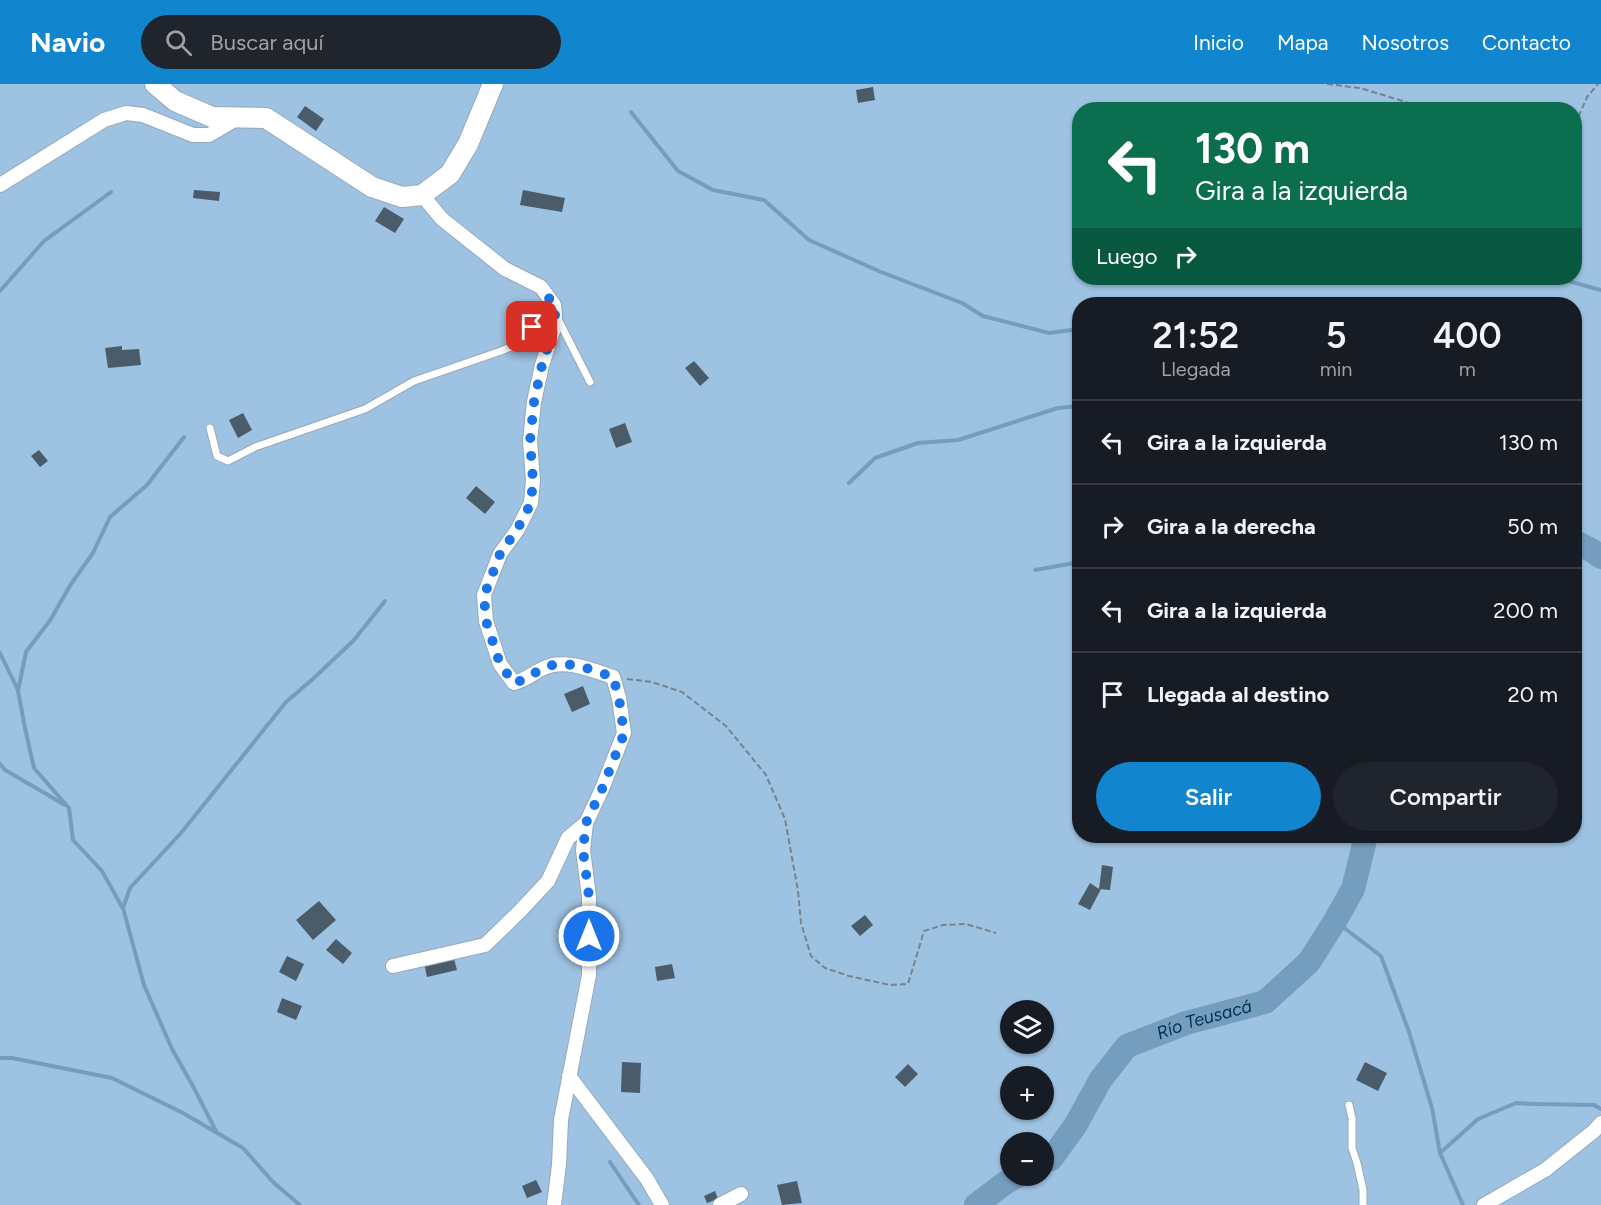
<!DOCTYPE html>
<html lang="es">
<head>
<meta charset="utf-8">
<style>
	:root { --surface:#171b24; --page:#20242c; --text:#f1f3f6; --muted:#9ea1a6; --line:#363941; --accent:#1185ce }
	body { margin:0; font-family:Figtree,sans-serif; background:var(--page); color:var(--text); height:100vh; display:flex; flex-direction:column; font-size:22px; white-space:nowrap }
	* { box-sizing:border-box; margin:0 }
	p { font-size:20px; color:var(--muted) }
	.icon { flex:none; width:33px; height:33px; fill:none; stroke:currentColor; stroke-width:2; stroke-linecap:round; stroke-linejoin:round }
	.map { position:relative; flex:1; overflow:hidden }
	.drawer { position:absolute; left:1072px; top:213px; width:510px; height:546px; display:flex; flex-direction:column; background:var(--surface); border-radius:24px; box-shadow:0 2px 4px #0004 }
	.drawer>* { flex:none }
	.hud { position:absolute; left:1072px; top:18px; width:510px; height:183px; border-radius:24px; box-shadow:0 2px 4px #0004; background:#0b6e4f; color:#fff; overflow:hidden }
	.fabs { position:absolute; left:1000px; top:916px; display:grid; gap:12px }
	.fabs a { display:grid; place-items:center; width:54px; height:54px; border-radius:50%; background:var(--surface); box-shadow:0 2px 4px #0004; font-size:30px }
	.pin { position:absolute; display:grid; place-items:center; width:51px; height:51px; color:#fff; margin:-26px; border-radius:12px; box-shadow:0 3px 9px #0006 }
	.me { position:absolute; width:66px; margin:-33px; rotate:0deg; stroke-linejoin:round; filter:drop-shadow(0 0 4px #0008) }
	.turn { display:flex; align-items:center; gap:21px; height:126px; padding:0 24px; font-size:27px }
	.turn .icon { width:78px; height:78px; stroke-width:2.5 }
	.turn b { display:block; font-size:42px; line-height:51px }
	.then { display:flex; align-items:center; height:57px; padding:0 24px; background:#0003; gap:12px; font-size:22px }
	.eta { display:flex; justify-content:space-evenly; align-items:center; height:102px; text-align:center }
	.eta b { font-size:36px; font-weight:600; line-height:42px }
	.action { display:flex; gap:12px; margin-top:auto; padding:12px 24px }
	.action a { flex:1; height:69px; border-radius:36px; background:var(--accent); color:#fff; font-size:24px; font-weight:600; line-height:69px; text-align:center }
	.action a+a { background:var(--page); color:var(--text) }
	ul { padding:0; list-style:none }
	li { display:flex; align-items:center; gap:18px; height:84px; padding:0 24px; border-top:2px solid var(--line) }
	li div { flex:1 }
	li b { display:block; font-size:22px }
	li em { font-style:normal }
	header { display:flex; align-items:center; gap:36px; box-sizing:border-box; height:84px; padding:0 30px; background:var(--accent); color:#fff }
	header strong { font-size:28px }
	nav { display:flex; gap:33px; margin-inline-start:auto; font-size:21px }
	.search { width:420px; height:54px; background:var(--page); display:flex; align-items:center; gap:15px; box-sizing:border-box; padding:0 21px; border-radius:33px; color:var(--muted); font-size:22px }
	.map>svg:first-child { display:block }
	.green { fill:#9ec2e2; fill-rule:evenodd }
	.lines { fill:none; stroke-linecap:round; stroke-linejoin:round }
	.stream { stroke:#759dbe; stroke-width:4 }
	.river { stroke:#759dbe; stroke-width:24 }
	.building { fill:#4a5b6a }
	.lane-casing { stroke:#96a9b9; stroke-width:9 }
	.street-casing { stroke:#96a9b9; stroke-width:16 }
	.secondary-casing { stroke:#96a9b9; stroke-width:22 }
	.path { stroke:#76838f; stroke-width:2; stroke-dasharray:6 3; stroke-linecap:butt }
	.lane { stroke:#fff; stroke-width:7 }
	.street { stroke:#fff; stroke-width:14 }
	.secondary { stroke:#fff; stroke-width:20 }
	.route { stroke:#1a73e8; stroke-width:10; stroke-dasharray:0 18 }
	.labels { text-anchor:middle; stroke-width:6; stroke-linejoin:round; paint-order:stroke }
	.water-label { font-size:18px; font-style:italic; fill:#003354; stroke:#fff }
</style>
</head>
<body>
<header>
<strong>Navio</strong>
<div class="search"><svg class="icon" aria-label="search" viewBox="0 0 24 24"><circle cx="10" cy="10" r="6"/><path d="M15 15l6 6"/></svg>Buscar aquí</div>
<nav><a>Inicio</a><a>Mapa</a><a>Nosotros</a><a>Contacto</a></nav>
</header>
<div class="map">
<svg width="1601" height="1121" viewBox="0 0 1601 1121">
	<rect width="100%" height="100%" fill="#d7ebfd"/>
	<path class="green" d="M0,0H1601V1121H0ZM1080,26H1575V194H1080ZM1080,220H1575V752H1080ZM1011,927H1044V960H1011ZM1011,993H1044V1026H1011ZM1011,1059H1044V1092H1011Z"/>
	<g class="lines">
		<path class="stream" d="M631,28L678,87L713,106L764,116L809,156L881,188L962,219L983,232L1049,249L1080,245
			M1557,194L1601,206
			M0,207L44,157L111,108
			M849,399L875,374L918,359L958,356L1058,324L1080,322
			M1035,486L1080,478
			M0,569L18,606
			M0,680L5,686L65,721
			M122,823L102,787L73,756L69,724L34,684L25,644L18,607L26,568L51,535L71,500L93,469L110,433L147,401L184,353
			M1335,837L1381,872L1409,948L1432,1024L1440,1069L1463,1121
			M0,974H12L112,994L183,1029L243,1064L274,1099L300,1121
			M217,1049L194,1004L172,965L144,901L123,824L130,804L181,749L286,618L314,594L354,556L385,517
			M1440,1069L1478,1035L1516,1019L1537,1020L1594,1021L1601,1025
			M610,1078L639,1121
			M977,1119L980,1121"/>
		<g class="river">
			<path d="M1575,458L1591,466L1601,473"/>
			<path id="s1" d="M1044,1078L1051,1075L1075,1042L1101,995L1127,962L1186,939L1265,918L1309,878L1335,837L1353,805L1366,752"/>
			<path d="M976,1121L1005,1099L1017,1092"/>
		</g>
	</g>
	<path class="building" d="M873,3L875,16L858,19L856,6Z
		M305,22L324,35L316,47L297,33Z
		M194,106L220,108L219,117L193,114Z
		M523,106L565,114L562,128L520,121Z
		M384,123L404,135L395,149L375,137Z
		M122,262V266L139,265L141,281L108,284L105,264Z
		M694,277L709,294L700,302L685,284Z
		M243,329L252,346L238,354L229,336Z
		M625,339L632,358L616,364L609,345Z
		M39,366L48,377L40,383L31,372Z
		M476,402L495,418L485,430L466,414Z
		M583,602L590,620L572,628L564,610Z
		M1102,781L1113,783L1110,806L1099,805H1101L1090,826L1078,820L1090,799L1099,805Z
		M319,817L336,836L313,856L296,836Z
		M865,831L873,841L860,852L851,842Z
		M336,855L352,869L343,880L326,866Z
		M453,871L457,886L427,893L424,879Z
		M287,872L304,880L296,897L279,888Z
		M672,880L675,894L657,897L655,883Z
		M282,914L302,922L296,936L277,928Z
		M622,978L641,979L640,1009L621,1008Z
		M1365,978L1387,989L1378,1007L1356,996Z
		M908,980L918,990L905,1003L895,993Z
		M536,1096L542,1108L527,1114L522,1102Z
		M797,1097L802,1119L782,1121L777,1101Z
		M715,1107L718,1115L707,1119L704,1112Z"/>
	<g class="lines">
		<defs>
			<path id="lane" d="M558,235L590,298
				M210,344L217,372L228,377L255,363L365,325L414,297L501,267L523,258L541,227L548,212
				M1349,1021L1352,1034V1064L1357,1079L1363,1106V1121"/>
			<path id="street" d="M0,101L104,36L126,29L143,31L193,51H209L238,34
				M422,111L442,135L505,185L541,203L554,221L555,230L554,244L542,281L534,318L530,357L533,396L531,419L518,445L500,470L484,511L486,537L500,580L514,599C526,596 533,589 544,584C565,574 592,586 613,593L619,614L624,649L602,705L586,739L583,766L589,813V891L561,1036L559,1081L554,1121
				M393,882L485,861L520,827L548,797L568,754L586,739
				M569,992L647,1095L662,1121
				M720,1121L741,1110
				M1484,1121L1545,1086L1594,1047L1601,1039"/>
			<path id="secondary" d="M155,0L175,17L212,33L266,34L372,103L402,113L422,111L450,90L468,60L493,0"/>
		</defs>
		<use href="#lane" class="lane-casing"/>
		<use href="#street" class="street-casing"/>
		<use href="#secondary" class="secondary-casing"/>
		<path class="path" d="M1327,0L1360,4L1432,26
			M1575,41L1587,13L1598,0
			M627,595L652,598L682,608L726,642L766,691L785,735L798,807L801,839L811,872L825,884L849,892L890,901L908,900L924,847L943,841L966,840L996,849"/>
		<use href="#lane" class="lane"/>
		<use href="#street" class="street"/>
		<use href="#secondary" class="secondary"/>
	</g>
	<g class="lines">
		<path class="route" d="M532,243L548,213L554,221L555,230L554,244L542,281L534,318L530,357L533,396L531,419L518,444L500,470L484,512L486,537L500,580L514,599C526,596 533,589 544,584C565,574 592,586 613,593L619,614L624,650L602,705L586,739L583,766L589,813V852"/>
	</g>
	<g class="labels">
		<g class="water-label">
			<text dy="6" stroke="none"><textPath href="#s1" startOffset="226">Río Teusacá</textPath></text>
		</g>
	</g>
</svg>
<div class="fabs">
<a><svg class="icon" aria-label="layers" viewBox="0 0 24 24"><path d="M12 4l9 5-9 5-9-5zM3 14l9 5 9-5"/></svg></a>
<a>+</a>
<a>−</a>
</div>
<div class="pin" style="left:532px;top:243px;background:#d93025"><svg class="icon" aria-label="arrive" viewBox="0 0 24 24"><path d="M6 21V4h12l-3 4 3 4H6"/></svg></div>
<svg class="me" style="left:589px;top:852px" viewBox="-20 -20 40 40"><circle r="17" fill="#1a73e8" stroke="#fff" stroke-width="3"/><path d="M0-11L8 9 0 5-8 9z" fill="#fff"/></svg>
<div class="hud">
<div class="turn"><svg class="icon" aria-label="left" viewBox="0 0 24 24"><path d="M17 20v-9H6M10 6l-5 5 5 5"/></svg><div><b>130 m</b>Gira a la izquierda</div></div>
<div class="then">Luego<svg class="icon" aria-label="right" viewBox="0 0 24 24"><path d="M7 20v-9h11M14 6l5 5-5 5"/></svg></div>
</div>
<section class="drawer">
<div class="eta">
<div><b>21:52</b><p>Llegada</p></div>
<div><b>5</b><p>min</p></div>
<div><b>400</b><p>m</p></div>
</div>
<ul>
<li><svg class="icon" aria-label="left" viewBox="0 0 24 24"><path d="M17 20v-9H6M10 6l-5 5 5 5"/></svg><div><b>Gira a la izquierda</b></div><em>130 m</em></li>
<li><svg class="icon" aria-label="right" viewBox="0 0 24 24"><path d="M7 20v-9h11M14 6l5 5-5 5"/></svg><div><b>Gira a la derecha</b></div><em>50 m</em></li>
<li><svg class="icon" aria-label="left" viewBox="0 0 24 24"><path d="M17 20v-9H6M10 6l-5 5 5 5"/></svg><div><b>Gira a la izquierda</b></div><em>200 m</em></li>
<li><svg class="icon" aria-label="arrive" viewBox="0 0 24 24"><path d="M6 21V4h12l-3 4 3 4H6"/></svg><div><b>Llegada al destino</b></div><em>20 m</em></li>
</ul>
<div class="action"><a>Salir</a><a>Compartir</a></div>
</section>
</div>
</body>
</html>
